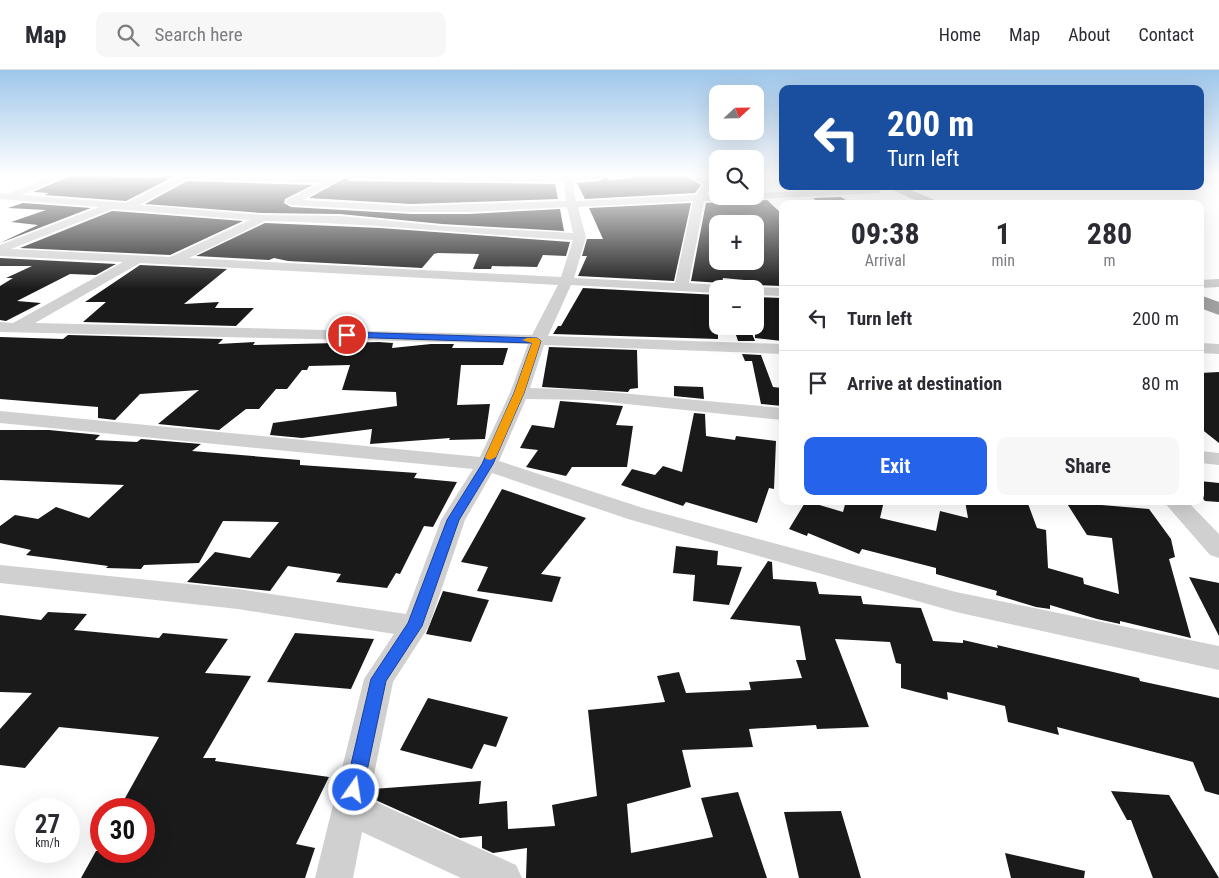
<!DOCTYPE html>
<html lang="en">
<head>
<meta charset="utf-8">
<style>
	:root { --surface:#fff; --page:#f7f7f7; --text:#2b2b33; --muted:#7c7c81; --line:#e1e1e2; --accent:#2563eb }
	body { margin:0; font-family:"Roboto Condensed",sans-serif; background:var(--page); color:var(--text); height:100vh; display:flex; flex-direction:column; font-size:19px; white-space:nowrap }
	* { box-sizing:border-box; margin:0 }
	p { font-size:16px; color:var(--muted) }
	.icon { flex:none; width:28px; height:28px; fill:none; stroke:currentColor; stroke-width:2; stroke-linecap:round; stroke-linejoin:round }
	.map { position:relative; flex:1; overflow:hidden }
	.panel { position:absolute; left:779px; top:130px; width:425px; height:305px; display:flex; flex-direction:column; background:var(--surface); border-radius:10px; box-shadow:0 5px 20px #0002 }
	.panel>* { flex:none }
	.hud { position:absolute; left:779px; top:15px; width:425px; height:105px; border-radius:10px; box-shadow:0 5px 20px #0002; background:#1a4fa0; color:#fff; overflow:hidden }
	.needle { width:32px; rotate:68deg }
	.tools { position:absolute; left:709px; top:15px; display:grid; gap:10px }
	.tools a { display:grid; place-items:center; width:55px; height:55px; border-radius:10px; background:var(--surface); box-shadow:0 5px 20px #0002; font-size:25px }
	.speed { position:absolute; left:15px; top:728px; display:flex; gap:10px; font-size:25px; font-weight:700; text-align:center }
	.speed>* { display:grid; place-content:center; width:65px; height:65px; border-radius:50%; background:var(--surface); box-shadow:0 5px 20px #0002; line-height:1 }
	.speed small { font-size:12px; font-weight:400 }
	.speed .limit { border:8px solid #d22; background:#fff; color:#111 }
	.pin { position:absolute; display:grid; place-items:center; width:42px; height:42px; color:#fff; margin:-21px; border:2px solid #fff; border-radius:50%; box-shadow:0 1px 5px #0007 }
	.me { position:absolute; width:55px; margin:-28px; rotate:13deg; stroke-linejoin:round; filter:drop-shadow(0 0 4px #0008) }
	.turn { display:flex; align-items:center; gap:18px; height:105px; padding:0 25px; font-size:22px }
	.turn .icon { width:65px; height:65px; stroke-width:2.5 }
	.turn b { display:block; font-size:35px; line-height:42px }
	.eta { display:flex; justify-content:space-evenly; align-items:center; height:85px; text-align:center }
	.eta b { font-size:30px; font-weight:700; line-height:35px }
	.button { display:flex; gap:10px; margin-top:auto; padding:10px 25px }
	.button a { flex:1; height:58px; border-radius:10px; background:var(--accent); color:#fff; font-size:20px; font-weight:700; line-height:58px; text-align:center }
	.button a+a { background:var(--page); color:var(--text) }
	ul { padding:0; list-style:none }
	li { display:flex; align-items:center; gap:15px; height:65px; padding:0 25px; border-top:1px solid var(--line) }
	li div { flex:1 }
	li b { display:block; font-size:19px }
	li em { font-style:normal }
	header { display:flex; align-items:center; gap:30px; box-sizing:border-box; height:70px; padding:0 25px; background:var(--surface); border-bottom:1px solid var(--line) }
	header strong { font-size:24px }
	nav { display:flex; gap:28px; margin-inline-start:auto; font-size:18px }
	.search { width:350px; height:45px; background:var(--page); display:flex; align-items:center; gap:12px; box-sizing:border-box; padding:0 18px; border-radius:10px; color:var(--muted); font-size:19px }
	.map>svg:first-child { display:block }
	.building { fill:#1a1a1a; fill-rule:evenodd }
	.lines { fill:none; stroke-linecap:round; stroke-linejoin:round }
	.minor { fill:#d0d0d0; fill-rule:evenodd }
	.trunk { fill:#a2a2a2; fill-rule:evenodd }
	.route { fill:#2563eb; stroke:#184099 }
	.slow { fill:#f59e0b }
</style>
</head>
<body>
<header>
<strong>Map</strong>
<div class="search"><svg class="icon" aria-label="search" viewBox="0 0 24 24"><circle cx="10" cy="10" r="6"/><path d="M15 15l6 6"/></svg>Search here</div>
<nav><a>Home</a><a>Map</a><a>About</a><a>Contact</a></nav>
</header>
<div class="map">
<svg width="1219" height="808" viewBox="0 0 1219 808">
	<rect width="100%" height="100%" fill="#fff"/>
	<path class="building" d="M70,106L159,108V106H172L173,107L126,131L44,125L49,123L33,122Z
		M632,106H686L701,115L695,123L585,129L577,113L599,111L605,107L610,110L631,108Z
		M345,108L351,111L555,114L558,129L411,134L309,128Z
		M187,111L313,115L285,129L284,133L291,137L411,144H469L560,139L564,161L442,154L340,144L262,143L145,134Z
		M841,127L852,134H820L813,128Z
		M749,128L755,131L767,130L782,144V216L755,215V211L723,208L722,213L691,211L706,133L743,131ZM718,154H755V191H718Z
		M23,133L91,138L0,173L38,155L11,152L46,140L8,138Z
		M691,133L674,211L578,206L587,186H582L587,169H603L589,138Z
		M112,141L127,142L243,151L170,185L20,178Z
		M265,153L380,158L570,172L566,186L543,185L537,197L492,196L491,199H473L479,184L438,183L434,184L422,198L288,191L274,188L269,190L196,186Z
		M0,188L116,194L96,205L70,204L17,231L41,233L6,251L0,250V216L13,208H6L32,196H0Z
		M140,195L227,199L184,234L219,232L215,238H254L236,256L83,252L106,232H85Z
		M583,218L718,225V269L553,264L558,256H561Z
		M755,227L782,228V271L755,268Z
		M733,256H749L755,271H738Z
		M68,265L223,269L218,274L255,272L253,275L379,272L393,273L392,278L431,274H454L452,278H508L503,295H461L457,335L490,334L485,369L449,370L450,368L370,374L372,359L302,368L270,365L273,353L397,336L396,322L342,320L350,295L309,296L307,300H302L287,319H276L259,339H246L219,360L158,354L199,320L140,324L115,350L98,348V337L0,329V267L63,269Z
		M549,277L637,280L638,318L630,319L628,322L542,317Z
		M742,284L761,285L773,317L782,318V336L761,334L752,291H745Z
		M1219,302V373L1200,358V303Z
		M674,316L703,317L704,329L674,326Z
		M560,331L623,336L616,355L633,356L627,397H572L566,406L526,397L538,380L520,378L532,355L554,358Z
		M694,343L705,344L706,366L735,370L736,366L776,371L774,419L769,418L757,453L686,432L683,436L621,415L632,399L655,405L663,396L682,402Z
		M0,360H49L100,365L95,370L137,372L141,369L201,374L192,381L300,390V395L417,403L414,408L457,412L433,457L424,456L400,504L396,503L387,518L336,512L341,504L288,496L270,521L187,512L215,482L250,488L279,452L223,451L199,493L144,495L141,499L106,498L108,496L26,485L31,480L0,473V456L15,445L38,449L56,437L89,448L124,415L0,410Z
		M1200,411L1219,413V432L1205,431L1200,425Z
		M502,419L586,448L541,504L561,507L552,532L477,521L488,497L461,492Z
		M806,431L843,442L846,431H884L880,448L936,461L940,441L968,448L965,431H1027L1037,458L1046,460L1048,498L1083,508L1084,514L1119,524L1112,468L1087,465L1066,432L1149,439L1171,469L1175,487L1169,489L1191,568L1120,551V554L1097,549L1050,535V539L1036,537L996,525L997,521L936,504V498L862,479L859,484L808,463L807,466L789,459Z
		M676,476L718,481L717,495L742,497L729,535L693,531L695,505L673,503Z
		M768,491L772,492L773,509L816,512L819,524L861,526L863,534L921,538L933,571L963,573V570L998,578L997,575L1139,608L1140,611L1219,628V725L1205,721L1193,692L1057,657L1059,665L1008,652L1005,636L947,622L948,630L901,618V594L896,593L890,572L835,569L869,657L817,659L816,655L749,659L753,677L682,680L691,717L627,734L631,783L713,767L701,728L738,722L767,808H526L527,778L493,783L482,778V766L460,768L371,728L373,719L481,711L479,734L507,731L508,759L555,756L552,735L597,726L588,640L665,632L657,606L679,602L686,623L751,620L749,612L802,608L796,590H806L800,556L730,549Z
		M1189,507L1219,513V566Z
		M443,521L489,530L471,572L426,564Z
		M48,542L87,544L74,560L159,568L163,563L228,569L205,603L251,606L203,688H216L215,691L329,707L296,774L315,778L305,808H81L96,781H144V739H119L159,667L59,657L25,698L0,695V659L32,623L0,622V545L41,550Z
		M295,563L374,569L351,619L267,612Z
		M428,628L508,647L496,677L484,674L472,699L400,680Z
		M1111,721L1169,725L1219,808H1153L1131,750H1127Z
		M841,741L861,808H799L784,742Z
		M1005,783L1085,801L1084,808H1011Z"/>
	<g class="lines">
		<path class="minor" d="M54,106H67L21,125L126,133L176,108L174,106H345L303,130L411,136L566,131L564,112L351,109L346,106H604L599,109L573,111L576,131L696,125L704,114L688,106C698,106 707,106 715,113L706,125L748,126L743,129L704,131L689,213L718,215L725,219H718V223L571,215L548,266L782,274V284L544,275L530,318L588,320L782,338V350L588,330L526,329L499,391L643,438L956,522L1219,576V600L956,542L628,449L492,403L465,450L429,556L393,612L369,729L516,795L522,808H461L362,762L353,808H315L364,609L394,564L238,539L0,513V495L238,519L406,544L441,450L473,399L0,353V341L480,387L510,323L528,274L0,262V252L13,253L123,192L0,186V175L99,137L0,129V123L7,124ZM187,109L320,113L287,130L286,132L291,135L411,142H469L567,137L573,163L442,156L340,146L262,145L139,135ZM693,131L675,213L574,208L586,167L578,137ZM112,139L127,140L250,150L170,187L11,179ZM265,151C368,153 470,164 573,170L561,207L189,188ZM140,193L558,215L532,265L35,253Z
			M877,118L880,119V123L755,129L750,126H755V123Z
			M1219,209V217L1200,218V210Z
			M755,217L782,218V226L755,225V219H750Z
			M1200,273L1219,274V284L1200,283Z
			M1200,381L1219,383V395L1200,393Z
			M1163,431H1187L1219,464V488L1210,485Z"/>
		<path class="trunk" d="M884,116H902L944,134H924Z
			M1200,225L1219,232V245L1200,238Z"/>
	</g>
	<linearGradient id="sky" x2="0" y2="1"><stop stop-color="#9ec6ea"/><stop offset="0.48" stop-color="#fff"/><stop offset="1" stop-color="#fff" stop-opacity="0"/></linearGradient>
	<rect width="1219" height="219" fill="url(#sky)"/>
	<path class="route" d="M347,262L537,268L541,271L524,323L493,394L459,450L422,556L386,611L363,720L360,726L354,728L347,726L345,720L371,609L408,553L447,450L482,394L514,323L532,273L344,267V263Z"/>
	<path class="slow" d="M537,268L541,271L524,323L496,387L490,390L486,389L485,387L514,323L532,273L522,270L527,268Z"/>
</svg>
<div class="tools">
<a><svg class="needle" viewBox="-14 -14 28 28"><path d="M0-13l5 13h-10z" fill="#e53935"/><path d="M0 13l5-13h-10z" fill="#7c7c81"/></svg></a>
<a><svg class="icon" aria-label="search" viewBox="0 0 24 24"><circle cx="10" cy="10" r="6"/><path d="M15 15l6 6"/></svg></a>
<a>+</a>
<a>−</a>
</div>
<div class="speed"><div>27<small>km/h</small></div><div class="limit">30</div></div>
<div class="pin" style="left:347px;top:265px;background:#d93025"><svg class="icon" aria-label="arrive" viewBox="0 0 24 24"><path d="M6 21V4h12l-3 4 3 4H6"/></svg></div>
<svg class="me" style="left:354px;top:720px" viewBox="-20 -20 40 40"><circle r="17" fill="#2563eb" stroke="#fff" stroke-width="3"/><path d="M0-11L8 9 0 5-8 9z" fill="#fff"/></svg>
<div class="hud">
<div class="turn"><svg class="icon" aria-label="left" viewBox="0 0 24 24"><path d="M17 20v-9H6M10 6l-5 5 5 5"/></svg><div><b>200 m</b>Turn left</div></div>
</div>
<section class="panel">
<div class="eta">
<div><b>09:38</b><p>Arrival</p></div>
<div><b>1</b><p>min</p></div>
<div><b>280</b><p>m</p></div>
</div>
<ul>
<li><svg class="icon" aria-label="left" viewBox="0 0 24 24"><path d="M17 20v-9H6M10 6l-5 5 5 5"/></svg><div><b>Turn left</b></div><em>200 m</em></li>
<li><svg class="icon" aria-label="arrive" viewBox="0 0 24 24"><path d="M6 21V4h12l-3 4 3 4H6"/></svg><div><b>Arrive at destination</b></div><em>80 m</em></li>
</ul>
<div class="button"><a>Exit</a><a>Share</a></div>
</section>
</div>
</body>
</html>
